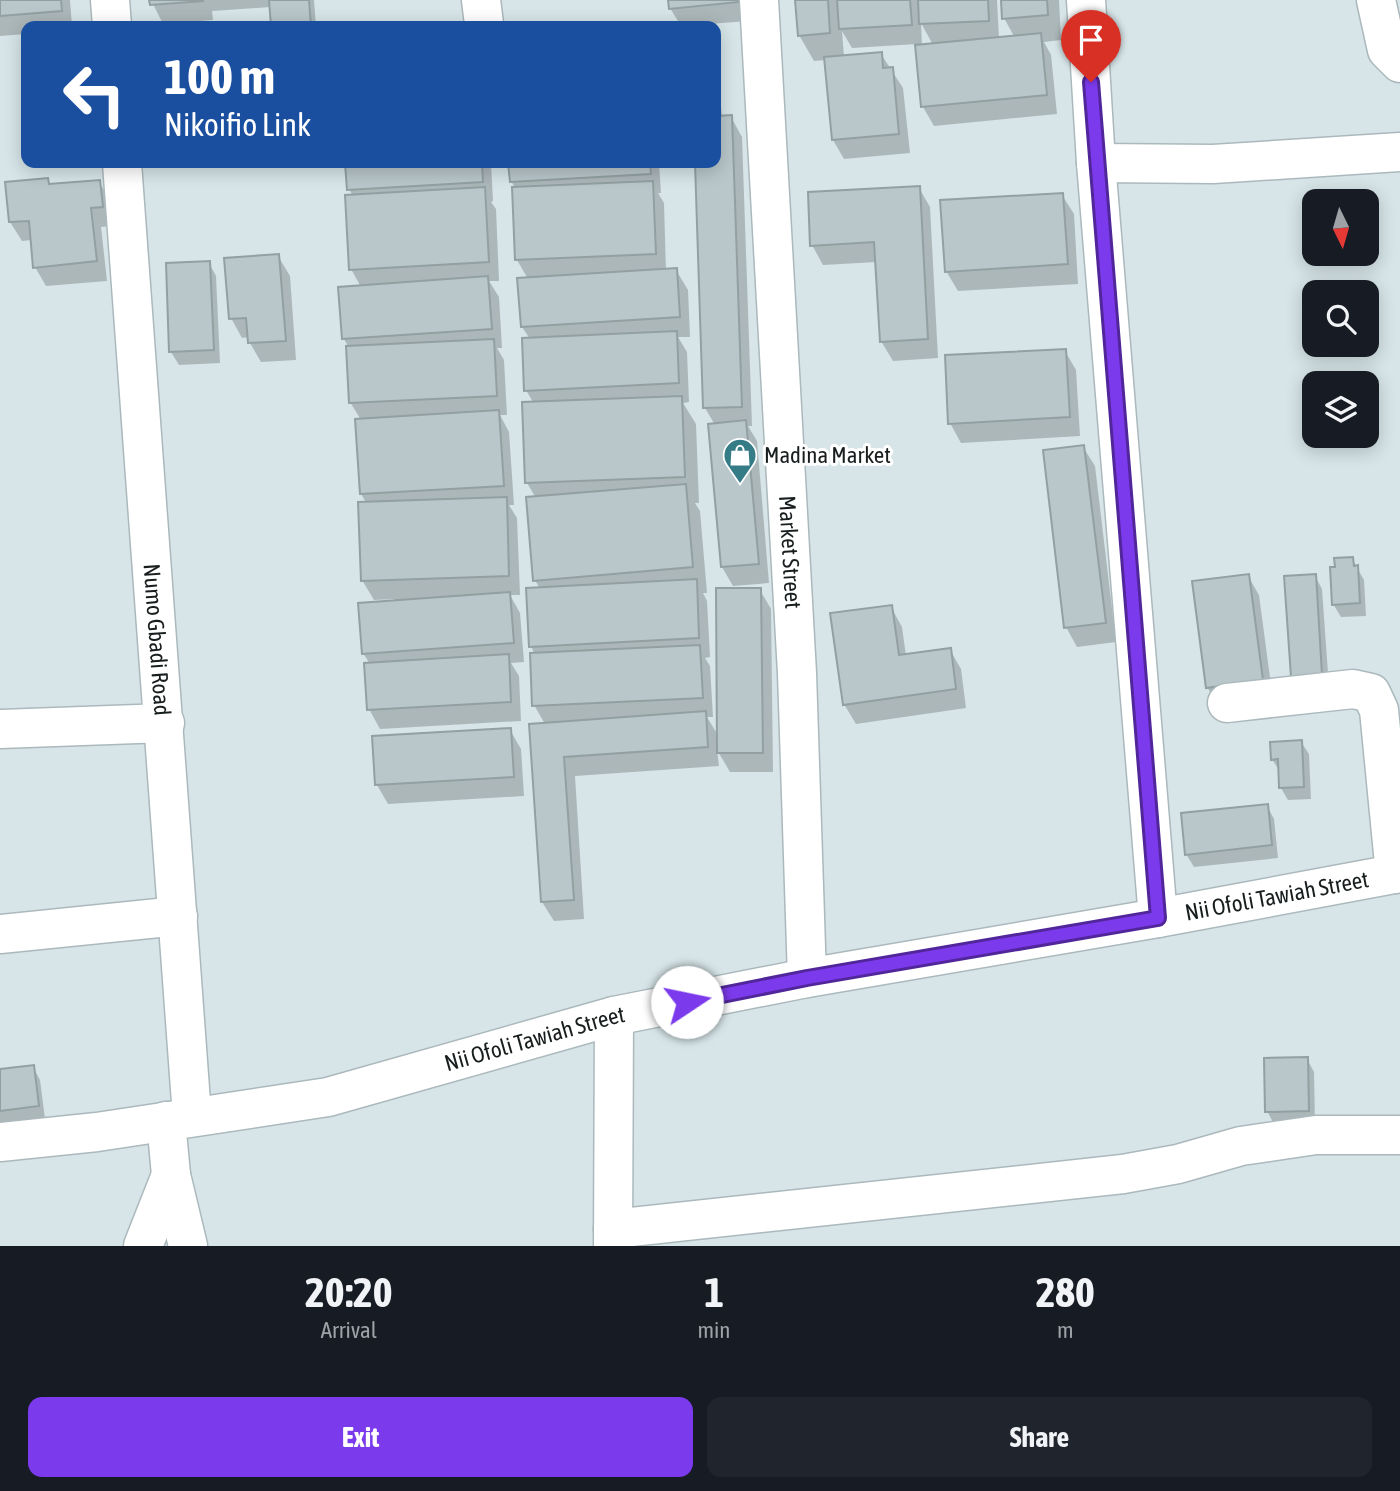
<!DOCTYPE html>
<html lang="en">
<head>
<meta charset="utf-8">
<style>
	:root { --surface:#171b24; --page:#20242c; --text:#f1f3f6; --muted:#9ea1a6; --accent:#7c3aed }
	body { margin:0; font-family:"Asap Condensed",sans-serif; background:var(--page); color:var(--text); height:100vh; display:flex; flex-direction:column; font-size:26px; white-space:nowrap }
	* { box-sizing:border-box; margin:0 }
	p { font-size:23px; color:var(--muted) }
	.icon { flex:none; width:38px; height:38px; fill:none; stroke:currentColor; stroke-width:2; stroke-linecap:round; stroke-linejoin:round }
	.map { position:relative; height:1246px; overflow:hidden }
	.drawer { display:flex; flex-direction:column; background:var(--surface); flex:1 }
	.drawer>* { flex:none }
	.guide { position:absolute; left:21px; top:21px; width:700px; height:147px; border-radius:14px; box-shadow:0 4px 18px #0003; background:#1a4fa0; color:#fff; overflow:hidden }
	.needle { width:46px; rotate:175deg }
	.fabs { position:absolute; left:1302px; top:189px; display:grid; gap:14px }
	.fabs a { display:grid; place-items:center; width:77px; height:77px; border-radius:14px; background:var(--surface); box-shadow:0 4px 18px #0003; font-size:35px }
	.pin { position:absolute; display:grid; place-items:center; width:60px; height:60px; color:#fff; margin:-72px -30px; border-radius:50% 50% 50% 0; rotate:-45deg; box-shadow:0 0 7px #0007 }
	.pin .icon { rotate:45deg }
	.me { position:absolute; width:77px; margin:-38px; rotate:79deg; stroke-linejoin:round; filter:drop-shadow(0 0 5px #0008) }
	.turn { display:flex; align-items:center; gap:24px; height:147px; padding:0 28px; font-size:32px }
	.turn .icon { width:91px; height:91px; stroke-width:2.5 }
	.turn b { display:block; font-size:49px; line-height:60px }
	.eta { display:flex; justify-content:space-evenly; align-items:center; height:119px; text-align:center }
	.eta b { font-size:42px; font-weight:700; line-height:49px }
	.action { display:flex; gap:14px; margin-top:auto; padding:14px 28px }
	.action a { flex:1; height:80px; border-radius:14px; background:var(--accent); color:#fff; font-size:28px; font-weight:700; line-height:80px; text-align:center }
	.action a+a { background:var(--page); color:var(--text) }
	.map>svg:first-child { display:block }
	.shadow { fill:#0003; fill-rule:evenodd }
	.building { fill:#b9c7ca; stroke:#92a0a2; stroke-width:2 }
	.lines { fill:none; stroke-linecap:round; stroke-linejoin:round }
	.minor-casing { stroke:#abb9bc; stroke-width:41 }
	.minor { stroke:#fff; stroke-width:38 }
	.route-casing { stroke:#51269a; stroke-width:18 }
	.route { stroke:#7c3aed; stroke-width:12 }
	.labels { text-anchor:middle; stroke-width:6; stroke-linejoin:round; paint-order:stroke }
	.poi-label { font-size:23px; fill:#181d1e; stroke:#fff; text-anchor:start }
	.street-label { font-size:23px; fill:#181d1e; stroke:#fff }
</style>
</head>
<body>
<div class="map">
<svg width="1400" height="1246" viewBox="0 0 1400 1246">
	<rect width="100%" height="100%" fill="#d7e5e8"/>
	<path class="shadow" d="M0,0H70L72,26H26V34L0,36Z
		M151,0H314L316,26H273L271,7L212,11L213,20L163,24Z
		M669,0H747L749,21L681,26L670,8Z
		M797,0H997L999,39L1015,38L1004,18L1003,0H1059L1061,40L1044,42L1051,55L1057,114L934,126L923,107L917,44L852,48L842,31L844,57L881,54L903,88L910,153L844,159L833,140L826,60L814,61L799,35ZM921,23L933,45L922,46Z
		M716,68L718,71L722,117H731L742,137L752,426H748L757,441L769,583L733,586L722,567L710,425H715L705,408L696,163H716Z
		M347,163H491L493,201L491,202L496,209L499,281H489L499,297L502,348H497L504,360L507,415H500L509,432L514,505H509L517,518L520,595H510L520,613L524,662L511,663L519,676L521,721L380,729L369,709L370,664L363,653L394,602V599L374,600L362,580L367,504L361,494V420L350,402L349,348L344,339L361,287L351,269L353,196L349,189Z
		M510,163H659L661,193H658L664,203L666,271L676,270L688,290L690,337H678L687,352L689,402L683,403L696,424L699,503H695L700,511L707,593H703L707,601L710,657L705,658L710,666L713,717H707L719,737L760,590L771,609L773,772H730L717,750L719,766L575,776L584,919L554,921L542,902L545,724L534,705L535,655L531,646L540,589L535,580L536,498L527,483L534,404L526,390L530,339L522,327L528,279L517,260L516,189L511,181Z
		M47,180L51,186L99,182L111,201L113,226L101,227L107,281L46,286L35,267L32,240L22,241L10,222Z
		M919,188L930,207L938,358L893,361L881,341L877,262L823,265L812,245Z
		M1062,195L1074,214L1078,284L958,291L946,271Z
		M278,256L290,276L296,360L261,362L250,343L249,337L242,338L231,318Z
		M209,263L216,276L220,363L179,365L171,352Z
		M1065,351L1076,370L1080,436L961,443L950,423Z
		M1083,447L1095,466L1116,642L1077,647L1066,627Z
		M1352,559L1364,580L1366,616L1341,617L1333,604Z
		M1248,576L1259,595L1273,700L1219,707L1207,687Z
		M1315,576L1322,589L1329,687L1300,689Z
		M891,607L902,627L906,656L950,650L961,669L966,708L856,724L844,704Z
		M510,730L521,749L524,796L388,804L377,785L374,738Z
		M1301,742L1309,754L1311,799L1288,800L1281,788L1280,772L1272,759Z
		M1267,806L1274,819L1278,858L1194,867L1186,854Z
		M1307,1059L1314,1072L1315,1124H1274L1267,1111Z
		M33,1067L40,1080L45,1119L0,1124V1071Z"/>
	<path class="building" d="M0,0H61L62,11L0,16Z
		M149,0H203V1L150,5Z
		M269,0H309L311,26H271Z
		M668,0H738L739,2L669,9Z
		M795,0H828L830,33L798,36Z
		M837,0H910L912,25L839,29Z
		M918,0H988L989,21L919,24Z
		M1001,0H1047L1048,15L1002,19Z
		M1041,33L1047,95L921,107L915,45Z
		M882,52L883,68L893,67L899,134L832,140L824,57Z
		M732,115L742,407L703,408L695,163H716V116Z
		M345,163H482L483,182L347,190Z
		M508,163H650L651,174L510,182Z
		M48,178L49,184L100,180L103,207L91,208L97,261L33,268L29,221L9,222L5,182Z
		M653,181L656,254L515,260L512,187Z
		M920,186L928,339L880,342L874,242L810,246L808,192Z
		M485,187L489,262L349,270L345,195Z
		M1063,193L1068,264L945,272L940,200Z
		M279,254L286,341L248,343L246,318L229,319L224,258Z
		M210,261L214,350L169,352L166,263Z
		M677,268L680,317L521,327L517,278Z
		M488,276L492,329L342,339L338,287Z
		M677,331L679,383L524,391L522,338Z
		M494,339L497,396L349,403L346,346Z
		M1066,349L1070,417L948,424L945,355Z
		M682,396L685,477L525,483L522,402Z
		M499,410L504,486L360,494L355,419Z
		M746,420L759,564L721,567L708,424Z
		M1084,445L1106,623L1064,628L1043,450Z
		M686,484L693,567L533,581L526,497Z
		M507,497L509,576L361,581L358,502Z
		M1353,557L1354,566L1358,565L1360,603L1332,605L1330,567H1335L1334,558Z
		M1249,574L1263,680L1206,688L1192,581Z
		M1316,574L1322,675L1291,677L1284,576Z
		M697,579L699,638L529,647L526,588Z
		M716,588H761L763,753H717Z
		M510,592L514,643L362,654L358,603Z
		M892,605L899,655L951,648L956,689L843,705L830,613Z
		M700,645L703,698L532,706L530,653Z
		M509,654L511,702L367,710L364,663Z
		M706,711L708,747L564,757L574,900L541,902L529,724Z
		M511,728L514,777L375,785L372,736Z
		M1302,740L1304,787L1279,788L1278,759L1271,760L1270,742Z
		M1268,804L1272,845L1185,855L1181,813Z
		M1308,1057L1309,1111L1265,1112L1264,1058Z
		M34,1065L39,1106L0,1111V1069Z"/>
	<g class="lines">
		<defs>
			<g id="minor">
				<path d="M110,0L112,26"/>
				<path d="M481,0L484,24"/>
				<path id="s1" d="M759,0L797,673L807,978"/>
				<path d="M1086,0L1096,163L1158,918"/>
				<path d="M1376,0L1387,50L1400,63"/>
				<path id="s2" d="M122,163L192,1116"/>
				<path d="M1096,163L1213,164L1400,152"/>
				<path d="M1227,703L1353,689L1371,693L1379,710L1395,874"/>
				<path d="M0,729L165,723"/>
				<path d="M0,934L178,916"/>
				<path d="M166,1121L171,1175L188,1246"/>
				<path id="s3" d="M0,1142L97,1132L328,1097L614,1016L807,978L1158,918L1400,873"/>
				<path d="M613,1229L1123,1174L1178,1164L1241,1146L1316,1135H1400"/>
				<path d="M143,1246L171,1175"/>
				<path d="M613,1246L614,1016"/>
			</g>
		</defs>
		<use href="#minor" class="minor-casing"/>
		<use href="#minor" class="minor"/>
	</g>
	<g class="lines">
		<defs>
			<path id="route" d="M687,1002L807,978L1158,918L1091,82"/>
		</defs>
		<use href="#route" class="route-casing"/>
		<use href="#route" class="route"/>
	</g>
	<defs>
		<symbol id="shop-pin" viewBox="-11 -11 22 30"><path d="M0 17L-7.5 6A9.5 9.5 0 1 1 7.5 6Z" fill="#357c87" stroke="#fff"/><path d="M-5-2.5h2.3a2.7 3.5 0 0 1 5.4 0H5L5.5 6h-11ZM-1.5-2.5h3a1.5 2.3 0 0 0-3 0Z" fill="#fff"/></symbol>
	</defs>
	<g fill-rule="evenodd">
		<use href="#shop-pin" x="721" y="436" width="38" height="52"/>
	</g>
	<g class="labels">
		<g class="poi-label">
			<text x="764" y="463">Madina Market</text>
		</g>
		<g class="street-label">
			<text dy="8" stroke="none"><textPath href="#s1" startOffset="553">Market Street</textPath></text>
			<text dy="8" stroke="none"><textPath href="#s2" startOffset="478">Numo Gbadi Road</textPath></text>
			<text dy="8" stroke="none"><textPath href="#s3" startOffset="1302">Nii Ofoli Tawiah Street</textPath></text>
			<text dy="8" stroke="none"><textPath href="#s3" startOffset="546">Nii Ofoli Tawiah Street</textPath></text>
		</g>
	</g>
</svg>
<div class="fabs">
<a><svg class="needle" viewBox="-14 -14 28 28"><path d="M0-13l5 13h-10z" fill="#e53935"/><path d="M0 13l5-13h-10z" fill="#9ea1a6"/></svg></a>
<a><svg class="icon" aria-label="search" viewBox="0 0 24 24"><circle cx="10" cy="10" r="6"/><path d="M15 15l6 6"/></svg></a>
<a><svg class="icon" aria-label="layers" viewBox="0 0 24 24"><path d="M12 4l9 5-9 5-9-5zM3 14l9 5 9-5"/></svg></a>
</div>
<div class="pin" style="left:1091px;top:82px;background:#d93025"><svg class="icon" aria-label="arrive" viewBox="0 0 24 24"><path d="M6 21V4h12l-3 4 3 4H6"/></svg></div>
<svg class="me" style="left:687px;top:1002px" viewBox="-20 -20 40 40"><circle r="19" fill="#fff"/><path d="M0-13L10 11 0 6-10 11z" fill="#7c3aed"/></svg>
<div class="guide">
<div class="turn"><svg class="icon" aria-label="left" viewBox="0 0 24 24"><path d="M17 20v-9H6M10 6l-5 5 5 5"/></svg><div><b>100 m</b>Nikoifio Link</div></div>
</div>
</div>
<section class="drawer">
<div class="eta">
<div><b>20:20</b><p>Arrival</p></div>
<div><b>1</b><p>min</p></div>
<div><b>280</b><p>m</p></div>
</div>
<div class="action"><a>Exit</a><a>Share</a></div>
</section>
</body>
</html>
